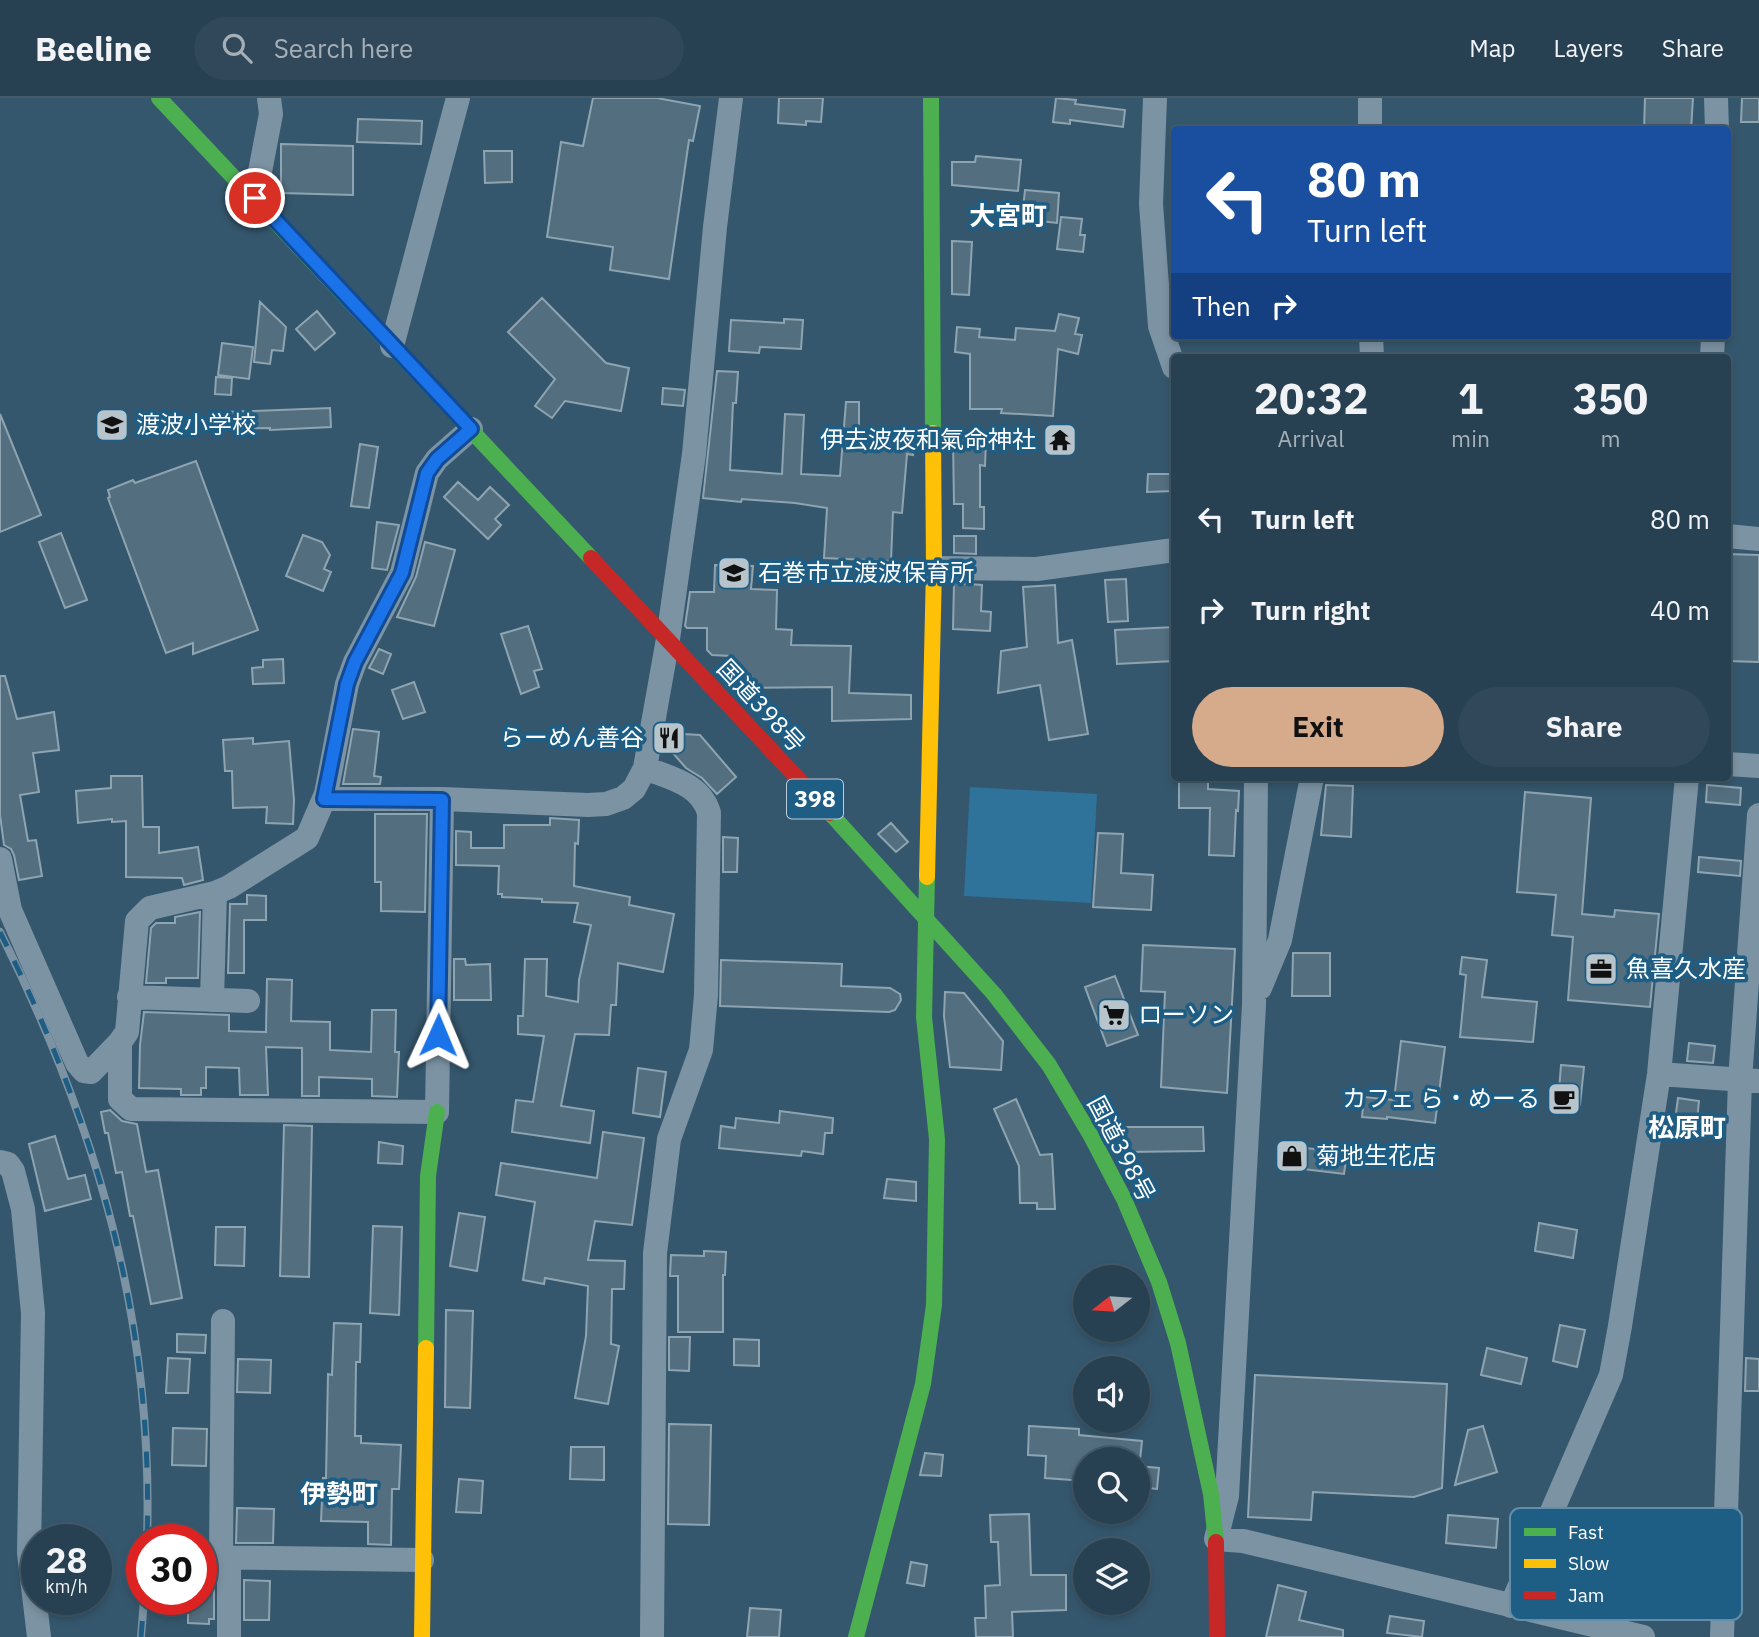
<!DOCTYPE html>
<html lang="en">
<head>
<meta charset="utf-8">
<style>
	:root { --surface:#284152; --page:#304859; --text:#f1f3f6; --muted:#a5afb8; --line:#445a69; --accent:#d6ab8b }
	body { margin:0; font-family:"IBM Plex Sans","Noto Sans JP",sans-serif; background:var(--page); color:var(--text); height:100vh; display:flex; flex-direction:column; font-size:26px; white-space:nowrap }
	* { box-sizing:border-box; margin:0 }
	p { font-size:23px; color:var(--muted) }
	.icon { flex:none; width:38px; height:38px; fill:none; stroke:currentColor; stroke-width:2; stroke-linecap:round; stroke-linejoin:round }
	.map { position:relative; flex:1; overflow:hidden }
	.drawer { position:absolute; left:1171px; top:256px; width:560px; height:427px; display:flex; flex-direction:column; background:var(--surface); border-radius:7px; box-shadow:0 4px 10px #0003,0 0 0 2px var(--line) }
	.drawer>* { flex:none }
	.hud { position:absolute; left:1171px; top:28px; width:560px; height:214px; border-radius:7px; box-shadow:0 4px 10px #0003,0 0 0 2px var(--line); background:#1a4fa0; color:#fff; overflow:hidden }
	.needle { width:46px; rotate:253deg }
	.controls { position:absolute; left:1073px; top:1167px; display:grid; gap:14px }
	.controls a { display:grid; place-items:center; width:77px; height:77px; border-radius:50%; background:var(--surface); box-shadow:0 4px 10px #0003,0 0 0 2px var(--line); font-size:35px }
	.speed { position:absolute; left:21px; top:1426px; display:flex; gap:14px; font-size:35px; font-weight:700; text-align:center }
	.speed>* { display:grid; place-content:center; width:91px; height:91px; border-radius:50%; background:var(--surface); box-shadow:0 4px 10px #0003,0 0 0 2px var(--line); line-height:1 }
	.speed small { font-size:18px; font-weight:400 }
	.speed .limit { border:10px solid #d22; background:#fff; color:#111 }
	.pin { position:absolute; display:grid; place-items:center; width:60px; height:60px; color:#fff; margin:-30px; border:4px solid #fff; border-radius:50%; box-shadow:0 2px 7px #0007 }
	.me { position:absolute; width:77px; margin:-38px; rotate:1deg; stroke-linejoin:round; filter:drop-shadow(0 0 5px #0008) }
	.turn { display:flex; align-items:center; gap:24px; height:147px; padding:0 21px; font-size:32px }
	.turn .icon { width:91px; height:91px; stroke-width:2.5 }
	.turn b { display:block; font-size:49px; line-height:60px }
	.then { display:flex; align-items:center; height:66px; padding:0 21px; background:#0003; gap:14px; font-size:26px }
	.eta { display:flex; justify-content:space-evenly; align-items:center; height:119px; text-align:center }
	.eta b { font-size:42px; font-weight:800; line-height:49px }
	.button { display:flex; gap:14px; margin-top:auto; padding:14px 21px }
	.button a { flex:1; height:80px; border-radius:42px; background:var(--accent); color:#111; font-size:28px; font-weight:800; line-height:80px; text-align:center }
	.button a+a { background:var(--page); color:var(--text) }
	ul { padding:0; list-style:none }
	li { display:flex; align-items:center; gap:21px; height:91px; padding:0 21px }
	li div { flex:1 }
	li b { display:block; font-size:26px }
	li em { font-style:normal }
	header { display:flex; align-items:center; gap:42px; box-sizing:border-box; height:98px; padding:0 35px; background:var(--surface); border-bottom:2px solid var(--line) }
	header strong { font-size:33px }
	nav { display:flex; gap:38px; margin-inline-start:auto; font-size:24px }
	.search { width:490px; height:63px; background:var(--page); display:flex; align-items:center; gap:18px; box-sizing:border-box; padding:0 24px; border-radius:38px; color:var(--muted); font-size:26px }
	.map>svg:first-child { display:block }
	.green { fill:#2f729a }
	.building { fill:#536e7f; stroke:#8fa4b1; stroke-width:2 }
	.lines { fill:none; stroke-linecap:round; stroke-linejoin:round }
	.street { stroke:#7c93a3; stroke-width:24 }
	.fast { stroke:#4caf50; stroke-width:16 }
	.slow { stroke:#ffc107; stroke-width:16 }
	.jam { stroke:#c62828; stroke-width:16 }
	.rail-casing { stroke:#7c93a3; stroke-width:8 }
	.rail { stroke:#1e5d84; stroke-width:5; stroke-dasharray:16; stroke-linecap:butt }
	.route-casing { stroke:#114b97; stroke-width:18 }
	.route { stroke:#1a73e8; stroke-width:12 }
	.labels { text-anchor:middle; stroke-width:7; stroke-linejoin:round; paint-order:stroke }
	.shield { fill:#1e5d84; stroke:#bcceda; stroke-width:2 }
	.shield-label { font-size:23px; font-weight:bold; fill:#fff }
	.poi-label { font-size:24px; fill:#fff; stroke:#1e5d84; text-anchor:start }
	.street-label { font-size:24px; fill:#fff; stroke:#1e5d84 }
	.neighbourhood-label { font-size:26px; font-weight:bold; fill:#fff; stroke:#1e5d84 }
	.key { fill:#1e5d84; stroke:#628ea9; stroke-width:2 }
	.key-label { font-size:19px; fill:#fff }
</style>
</head>
<body>
<header>
<strong>Beeline</strong>
<div class="search"><svg class="icon" aria-label="search" viewBox="0 0 24 24"><circle cx="10" cy="10" r="6"/><path d="M15 15l6 6"/></svg>Search here</div>
<nav><a>Map</a><a>Layers</a><a>Share</a></nav>
</header>
<div class="map">
<svg width="1759" height="1539" viewBox="0 0 1759 1539">
	<rect width="100%" height="100%" fill="#35576d"/>
	<path class="green" d="M970,689L1097,696L1091,805L964,798Z"/>
	<path class="building" d="M593,0H657L700,8L693,43L689,42L669,181L610,172L613,149L547,139L561,44L583,48Z
		M779,0H823L821,24L806,23V27L778,25Z
		M1056,0L1076,2L1075,6L1125,12L1123,29L1070,22V26L1053,24Z
		M1645,0H1693L1691,32H1644Z
		M1742,0H1759V24H1741Z
		M358,21L422,23L421,46L357,44Z
		M281,46L353,48V97L281,95Z
		M484,53H512V84L485,85Z
		M976,58L1021,62L1018,93L952,87V64H975Z
		M1025,92L1059,95L1057,125L1022,121Z
		M1061,119L1082,121L1080,137H1085L1083,154L1057,151Z
		M952,143L972,144L969,197L952,196Z
		M542,200L606,265L629,270L621,313L565,303L552,320L535,308L555,281L508,234Z
		M260,204L286,229L283,253L272,252L270,266L254,264Z
		M317,213L335,235L315,252L296,231Z
		M1059,216L1079,220L1075,236L1082,237L1078,256L1058,251L1053,318L1001,315L1002,311H970V256L955,254L957,229L980,231L979,239L1015,242L1016,230L1055,233Z
		M784,221L803,222L801,251L760,249L759,255L729,253L731,222L784,225Z
		M222,245L253,249L249,281L218,277Z
		M717,273L738,274L736,305H733L730,372L782,376L785,316L804,317L801,376L840,378L846,304H859V339L913,340V357L907,356L902,415L893,414L891,463L824,460L827,410L795,405L742,401L741,404L703,400Z
		M216,279L232,280L231,297L215,296Z
		M663,290L685,292L683,308L662,306Z
		M330,310L331,329L270,332V330L226,331V314Z
		M0,316L41,417L0,434Z
		M953,341L986,342L985,368L980,367V409H984V431L963,430V406H954Z
		M360,346L378,349L369,410L351,408Z
		M196,363L258,532L193,556V545L166,555L108,400L110,399L108,392L133,382L135,385Z
		M1148,376H1174V393L1147,394Z
		M458,384L478,402L490,389L509,407L495,421L501,427L488,441L444,399Z
		M377,424L399,427L387,472L372,470Z
		M61,435L87,502L65,510L39,444Z
		M303,437L322,444L330,457L324,471L331,474L323,493L286,478Z
		M954,438H976V456L954,455Z
		M425,444L455,452L434,528L397,519L416,479Z
		M1727,456L1759,457V564L1727,563Z
		M715,467L753,468L751,491L777,492L776,531L792,532L791,547L851,548L849,595L911,597V621L832,623V589L742,590L730,577V558L712,557L707,552V530H687L685,528L690,494H714Z
		M1126,481L1128,523L1108,524L1105,482Z
		M954,485L982,487L981,513L991,514L990,533L953,531Z
		M1055,487L1058,545L1072,542L1088,636L1049,642L1040,587L998,595L1001,553L1027,549L1023,489Z
		M528,528L542,571L534,573L539,589L521,596L501,536Z
		M1174,529V563L1117,566L1115,532Z
		M379,551L391,556L383,576L369,570Z
		M283,561L284,585L253,586L252,570L263,569V562Z
		M0,578H5L17,621L54,614L59,652L33,655L39,694L20,697L28,743L36,742L42,778L19,782L14,757L11,751L4,747L0,717Z
		M414,584L425,614L403,621L392,592Z
		M353,631L379,634L374,678L381,679L380,686H343Z
		M666,635L700,637L736,679L717,696L702,680L686,670L664,645Z
		M253,640V646L289,643L294,702L293,726L266,725L267,709L233,710L232,673H225L223,642Z
		M111,678H142L143,729H159V755L198,749L203,782L184,787L182,780L126,779V723L112,724V721L78,725L76,693L111,690Z
		M1179,679H1208V691L1239,693L1238,713L1236,712L1234,758L1209,757L1210,710H1179Z
		M1326,687L1353,688L1351,739L1321,737Z
		M1707,687L1741,690L1740,707L1706,704Z
		M1525,694L1591,700L1582,816L1614,819L1615,812L1659,816L1650,909L1568,902L1573,839L1552,837L1556,797L1517,794Z
		M375,716H427L425,814L381,813V784H375Z
		M550,720L579,722L578,746L575,745L574,788L630,799L629,807L674,816L663,874L618,865L616,907H611L609,937L575,936L561,1008L594,1013L590,1045L512,1034L516,1002L533,1004L544,938L518,936V918H523L525,861H547L546,898L578,904L579,882L591,827L574,824L578,805L542,804V801L502,799V796H498L499,768L456,767V733L471,734V750H504V727H550Z
		M891,725L908,744L896,754L878,736Z
		M1098,735L1123,736L1121,775L1153,777L1151,812L1093,809Z
		M723,739L738,740L737,774H723Z
		M1699,759L1741,763L1740,778L1698,774Z
		M247,797L266,798V822H244V875H228L230,806H247Z
		M200,814L198,880H166V885H146L151,830L156,825H175V819Z
		M1143,847L1235,851L1227,995L1161,989L1165,894L1141,893Z
		M1293,855H1330V898H1292Z
		M1462,859L1487,862L1482,899L1537,904L1533,944L1460,939L1466,877L1460,876Z
		M454,861H465L466,867L490,866L491,902H454Z
		M721,862L842,866L841,888L890,890L900,896L901,902L895,912L889,914L720,908Z
		M1115,878L1138,937L1107,948L1085,889Z
		M267,881L292,882L291,923L330,924V952L371,954L372,912H396L395,954H399L397,999L372,998V981L319,979V998H302V950L266,949L268,997H240L239,970L206,969V990H201V997H181V991L139,990L140,947L144,914L229,917V933L266,934Z
		M945,894L964,895L1003,943L1001,972L950,969L944,918Z
		M1401,943L1445,949L1435,1025L1387,1019V1021L1362,1019L1364,999L1394,1002Z
		M1689,945L1715,948L1713,965L1687,963Z
		M1561,967L1584,969L1580,1007L1558,1005Z
		M638,970L666,974L660,1019L633,1015Z
		M1678,1000L1699,1003L1696,1031L1674,1029Z
		M1016,1001L1040,1057L1052,1056L1055,1111H1037V1105H1020L1019,1068L994,1011Z
		M110,1012L122,1023L137,1026L146,1074L158,1072L182,1200L151,1206L133,1118H130L122,1074L116,1075L108,1035H105L101,1014Z
		M780,1013L833,1020L832,1035H825L823,1056L802,1053L801,1058L719,1050L721,1028L735,1030L736,1020L779,1025Z
		M284,1027L312,1028L309,1179L280,1178Z
		M1125,1029H1203L1204,1053L1125,1054Z
		M603,1034L644,1040L632,1127L595,1123L588,1162L625,1163L624,1191H612L611,1246L619,1248L608,1306L575,1300L586,1238L588,1188L545,1180L544,1186L523,1182L535,1104L496,1097L501,1065L597,1080Z
		M55,1038L68,1081L85,1077L91,1101L45,1113L29,1046Z
		M379,1044L403,1048L402,1066L378,1065Z
		M1282,1047L1347,1055L1344,1076L1303,1071L1281,1072Z
		M887,1081L916,1084V1103L884,1100Z
		M459,1115L485,1119L477,1173L450,1168Z
		M1539,1125L1577,1132L1573,1160L1535,1153Z
		M373,1128L402,1129L399,1217L370,1215Z
		M216,1129H245L244,1168L215,1167Z
		M704,1153L726,1154L725,1177H723V1234H678V1178H670L671,1157L704,1158Z
		M446,1212L473,1213L470,1310L445,1309Z
		M334,1225L361,1226L360,1264H356L355,1338H361V1345L401,1347L399,1391H392L391,1447L368,1446V1424L321,1423L323,1380H326L328,1276L332,1277Z
		M1560,1227L1585,1232L1577,1269L1553,1263Z
		M177,1236L206,1237L205,1255L177,1254Z
		M669,1239H690L689,1273L669,1272Z
		M734,1241L759,1242V1268L734,1267Z
		M1487,1250L1527,1260L1521,1286L1481,1277Z
		M168,1260L190,1261L188,1295H166Z
		M1746,1260L1759,1261V1293H1745Z
		M238,1261L271,1262L270,1295L237,1294Z
		M1255,1277L1447,1286L1442,1390L1414,1399L1313,1394L1311,1422L1248,1419Z
		M669,1326L711,1327L709,1427L668,1426Z
		M1029,1328L1079,1331V1337L1142,1343L1140,1362H1085V1383L1045,1380L1046,1358L1028,1357Z
		M1483,1328L1497,1374L1455,1387L1468,1332Z
		M173,1330L207,1331L206,1368L172,1367Z
		M571,1349H604V1382L570,1381Z
		M925,1355L943,1357L941,1378L920,1377Z
		M1138,1368L1159,1370L1157,1391L1138,1389Z
		M459,1381L483,1383L481,1415L456,1414Z
		M237,1410L274,1411L273,1445H236Z
		M1029,1416L1031,1477H1066V1512L1012,1514L1013,1539H976L975,1520H986L985,1488L1000,1487L998,1444H991L990,1417Z
		M1448,1417L1498,1421L1496,1450L1446,1445Z
		M911,1464L927,1467L924,1488L907,1485Z
		M201,1481L214,1482V1521H209V1526L188,1525V1502H201Z
		M244,1482L270,1483L269,1522H244Z
		M1278,1487L1306,1494L1299,1522L1343,1532V1539H1266Z
		M750,1510L781,1512L779,1539H747Z
		M1390,1518L1424,1523L1422,1539L1387,1535Z"/>
	<g class="lines">
		<path class="street" d="M1155,0L1151,106L1160,228L1174,269
			M1370,0V32
			M1716,0L1717,32
			M255,100L271,16L269,0
			M1371,238L1372,259
			M392,248L458,0
			M1712,259L1713,238
			M1727,438L1759,441
			M934,470L1037,471L1174,452
			M1727,666L1759,668
			M645,670C670,680 701,686 709,715L706,897L701,952L669,1041L655,1155L652,1539
			M1256,679L1254,907L1227,1398L1216,1441L1243,1443L1643,1539
			M324,701H442L588,707L606,706L623,700L634,691L645,670L668,541L694,356L715,129L731,0
			M0,761L10,812L77,965L84,973L91,974L120,944L127,934L137,823L150,810L215,795L229,789L307,740L326,696L347,586L355,564L402,475L427,375L437,361L471,331
			M1260,890L1280,842L1312,679
			M129,899L248,903
			M212,902L215,795
			M120,944V1001L131,1011L437,1014L442,701
			M1659,976L1759,983
			M0,1064L8,1066L13,1073L23,1111L33,1215L29,1455L39,1539
			M201,1459L422,1462
			M221,1459L223,1223
			M1511,1508L1611,1277L1620,1228L1659,976L1687,679
			M229,1539V1460
			M1722,1539L1740,982L1759,717"/>
		<path class="fast" d="M159,0L591,460
			M931,0L933,335
			M830,715L994,896L1049,967L1091,1038L1124,1101L1159,1184L1178,1245L1211,1396L1216,1444
			M426,1250L428,1078L437,1014
			M856,1539L923,1286L934,1207L937,1041L924,919L927,779"/>
		<path class="slow" d="M927,779L934,470L933,335
			M422,1539L426,1250"/>
		<path class="jam" d="M591,460L830,715
			M1216,1444L1217,1539"/>
		<defs>
			<path id="rail" d="M0,834C97,1028 154,1223 147,1442
				M141,1539L144,1502"/>
		</defs>
		<use href="#rail" class="rail-casing"/>
		<use href="#rail" class="rail"/>
	</g>
	<g class="lines">
		<defs>
			<path id="route" d="M255,100L471,331L437,361L427,375L402,475L355,564L347,586L324,701L442,702L438,937"/>
		</defs>
		<use href="#route" class="route-casing"/>
		<use href="#route" class="route"/>
	</g>
	<defs>
		<symbol id="school-square" viewBox="-11 -11 22 22"><rect x="-9" y="-9" width="18" height="18" rx="4" fill="#b8c4cc" stroke="#1e5d84"/><path d="M0-5L7-2L0 1L-7-2ZM-4 1L0 2.5L4 1V4Q0 6-4 4Z" fill="#111"/></symbol>
		<symbol id="temple-square" viewBox="-11 -11 22 22"><rect x="-9" y="-9" width="18" height="18" rx="4" fill="#b8c4cc" stroke="#1e5d84"/><path d="M0-6L5-2H3V0L6.5 2.5H4V6H1.5V3h-3V6H-4V2.5H-6.5L-3 0V-2H-5Z" fill="#111"/></symbol>
		<symbol id="restaurant-square" viewBox="-11 -11 22 22"><rect x="-9" y="-9" width="18" height="18" rx="4" fill="#b8c4cc" stroke="#1e5d84"/><path d="M-5-6h1v4h1v-4h1v4h1v-4h1v5L-1.5 .5V6h-2V.5L-5-1ZM5-6V6H3V1.5H1.5Q1.5-4 5-6Z" fill="#111"/></symbol>
		<symbol id="office-square" viewBox="-11 -11 22 22"><rect x="-9" y="-9" width="18" height="18" rx="4" fill="#b8c4cc" stroke="#1e5d84"/><path d="M-6-3h4V-5.5h4V-3h4V5H-6ZM-1-4.5V-3h2v-1.5ZM-6 0V1H6V0Z" fill="#111"/></symbol>
		<symbol id="supermarket-square" viewBox="-11 -11 22 22"><rect x="-9" y="-9" width="18" height="18" rx="4" fill="#b8c4cc" stroke="#1e5d84"/><path d="M-6-5.5h2.5l.6 2H6L4.5 2H-2.5L-4.4-4H-6ZM-1.5 3.2a1.3 1.3 0 1 0 .1 0ZM3 3.2a1.3 1.3 0 1 0 .1 0Z" fill="#111"/></symbol>
		<symbol id="cafe-square" viewBox="-11 -11 22 22"><rect x="-9" y="-9" width="18" height="18" rx="4" fill="#b8c4cc" stroke="#1e5d84"/><path d="M-5.5-4.5H6V0H3Q3 3.5 0 3.5H-2.5Q-5.5 3.5-5.5 0ZM3-3.2v2h1.7v-2ZM-6 4.5H4V6H-6Z" fill="#111"/></symbol>
		<symbol id="shop-square" viewBox="-11 -11 22 22"><rect x="-9" y="-9" width="18" height="18" rx="4" fill="#b8c4cc" stroke="#1e5d84"/><path d="M-5-2.5h2.3a2.7 3.5 0 0 1 5.4 0H5L5.5 6h-11ZM-1.5-2.5h3a1.5 2.3 0 0 0-3 0Z" fill="#111"/></symbol>
	</defs>
	<g fill-rule="evenodd">
		<use href="#school-square" x="93" y="308" width="38" height="38"/>
		<use href="#temple-square" x="1041" y="323" width="38" height="38"/>
		<use href="#school-square" x="715" y="456" width="38" height="38"/>
		<use href="#restaurant-square" x="650" y="621" width="38" height="38"/>
		<use href="#office-square" x="1582" y="852" width="38" height="38"/>
		<use href="#supermarket-square" x="1095" y="898" width="38" height="38"/>
		<use href="#cafe-square" x="1545" y="982" width="38" height="38"/>
		<use href="#shop-square" x="1273" y="1039" width="38" height="38"/>
	</g>
	<g class="labels">
		<rect class="shield" x="787" y="681.5" width="56" height="39" rx="5"/>
		<g class="shield-label">
			<text x="815" y="709">398</text>
		</g>
		<g class="poi-label">
			<text x="136" y="335">渡波小学校</text>
			<text x="1036" y="350" text-anchor="end">伊去波夜和氣命神社</text>
			<text x="758" y="483">石巻市立渡波保育所</text>
			<text x="644" y="648" text-anchor="end">らーめん善谷</text>
			<text x="1626" y="879">魚喜久水産</text>
			<text x="1138" y="925">ローソン</text>
			<text x="1540" y="1009" text-anchor="end">カフェ ら・めーる</text>
			<text x="1316" y="1066">菊地生花店</text>
		</g>
		<g class="street-label">
			<text transform="translate(761 608) rotate(47)" y="8">国道398号</text>
			<text transform="translate(1121 1051) rotate(62)" y="8">国道398号</text>
		</g>
		<g class="neighbourhood-label">
			<text x="1008" y="127">大宮町</text>
			<text x="1687" y="1039">松原町</text>
			<text x="339" y="1405">伊勢町</text>
		</g>
	</g>
	<rect x="1510" y="1410" width="232" height="112" rx="10" class="key"/>
	<rect x="1524" y="1430" width="32" height="8" fill="#4caf50"/>
	<rect x="1524" y="1461" width="32" height="9" fill="#ffc107"/>
	<rect x="1524" y="1493" width="32" height="8" fill="#c62828"/>
	<g class="key-label">
		<text x="1568" y="1441">Fast</text>
		<text x="1568" y="1472">Slow</text>
		<text x="1568" y="1504">Jam</text>
	</g>
</svg>
<div class="controls">
<a><svg class="needle" viewBox="-14 -14 28 28"><path d="M0-13l5 13h-10z" fill="#e53935"/><path d="M0 13l5-13h-10z" fill="#a5afb8"/></svg></a>
<a><svg class="icon" aria-label="sound" viewBox="0 0 24 24"><path d="M4 9h4l5-4v14l-5-4H4zM17 9q2 3 0 6"/></svg></a>
<a><svg class="icon" aria-label="search" viewBox="0 0 24 24"><circle cx="10" cy="10" r="6"/><path d="M15 15l6 6"/></svg></a>
<a><svg class="icon" aria-label="layers" viewBox="0 0 24 24"><path d="M12 4l9 5-9 5-9-5zM3 14l9 5 9-5"/></svg></a>
</div>
<div class="speed"><div>28<small>km/h</small></div><div class="limit">30</div></div>
<div class="pin" style="left:255px;top:100px;background:#d93025"><svg class="icon" aria-label="arrive" viewBox="0 0 24 24"><path d="M6 21V4h12l-3 4 3 4H6"/></svg></div>
<svg class="me" style="left:438px;top:937px" viewBox="-20 -20 40 40"><path d="M0-17L14 15 0 8-14 15z" fill="#1a73e8" stroke="#fff" stroke-width="4"/></svg>
<div class="hud">
<div class="turn"><svg class="icon" aria-label="left" viewBox="0 0 24 24"><path d="M17 20v-9H6M10 6l-5 5 5 5"/></svg><div><b>80 m</b>Turn left</div></div>
<div class="then">Then<svg class="icon" aria-label="right" viewBox="0 0 24 24"><path d="M7 20v-9h11M14 6l5 5-5 5"/></svg></div>
</div>
<section class="drawer">
<div class="eta">
<div><b>20:32</b><p>Arrival</p></div>
<div><b>1</b><p>min</p></div>
<div><b>350</b><p>m</p></div>
</div>
<ul>
<li><svg class="icon" aria-label="left" viewBox="0 0 24 24"><path d="M17 20v-9H6M10 6l-5 5 5 5"/></svg><div><b>Turn left</b></div><em>80 m</em></li>
<li><svg class="icon" aria-label="right" viewBox="0 0 24 24"><path d="M7 20v-9h11M14 6l5 5-5 5"/></svg><div><b>Turn right</b></div><em>40 m</em></li>
</ul>
<div class="button"><a>Exit</a><a>Share</a></div>
</section>
</div>
</body>
</html>
